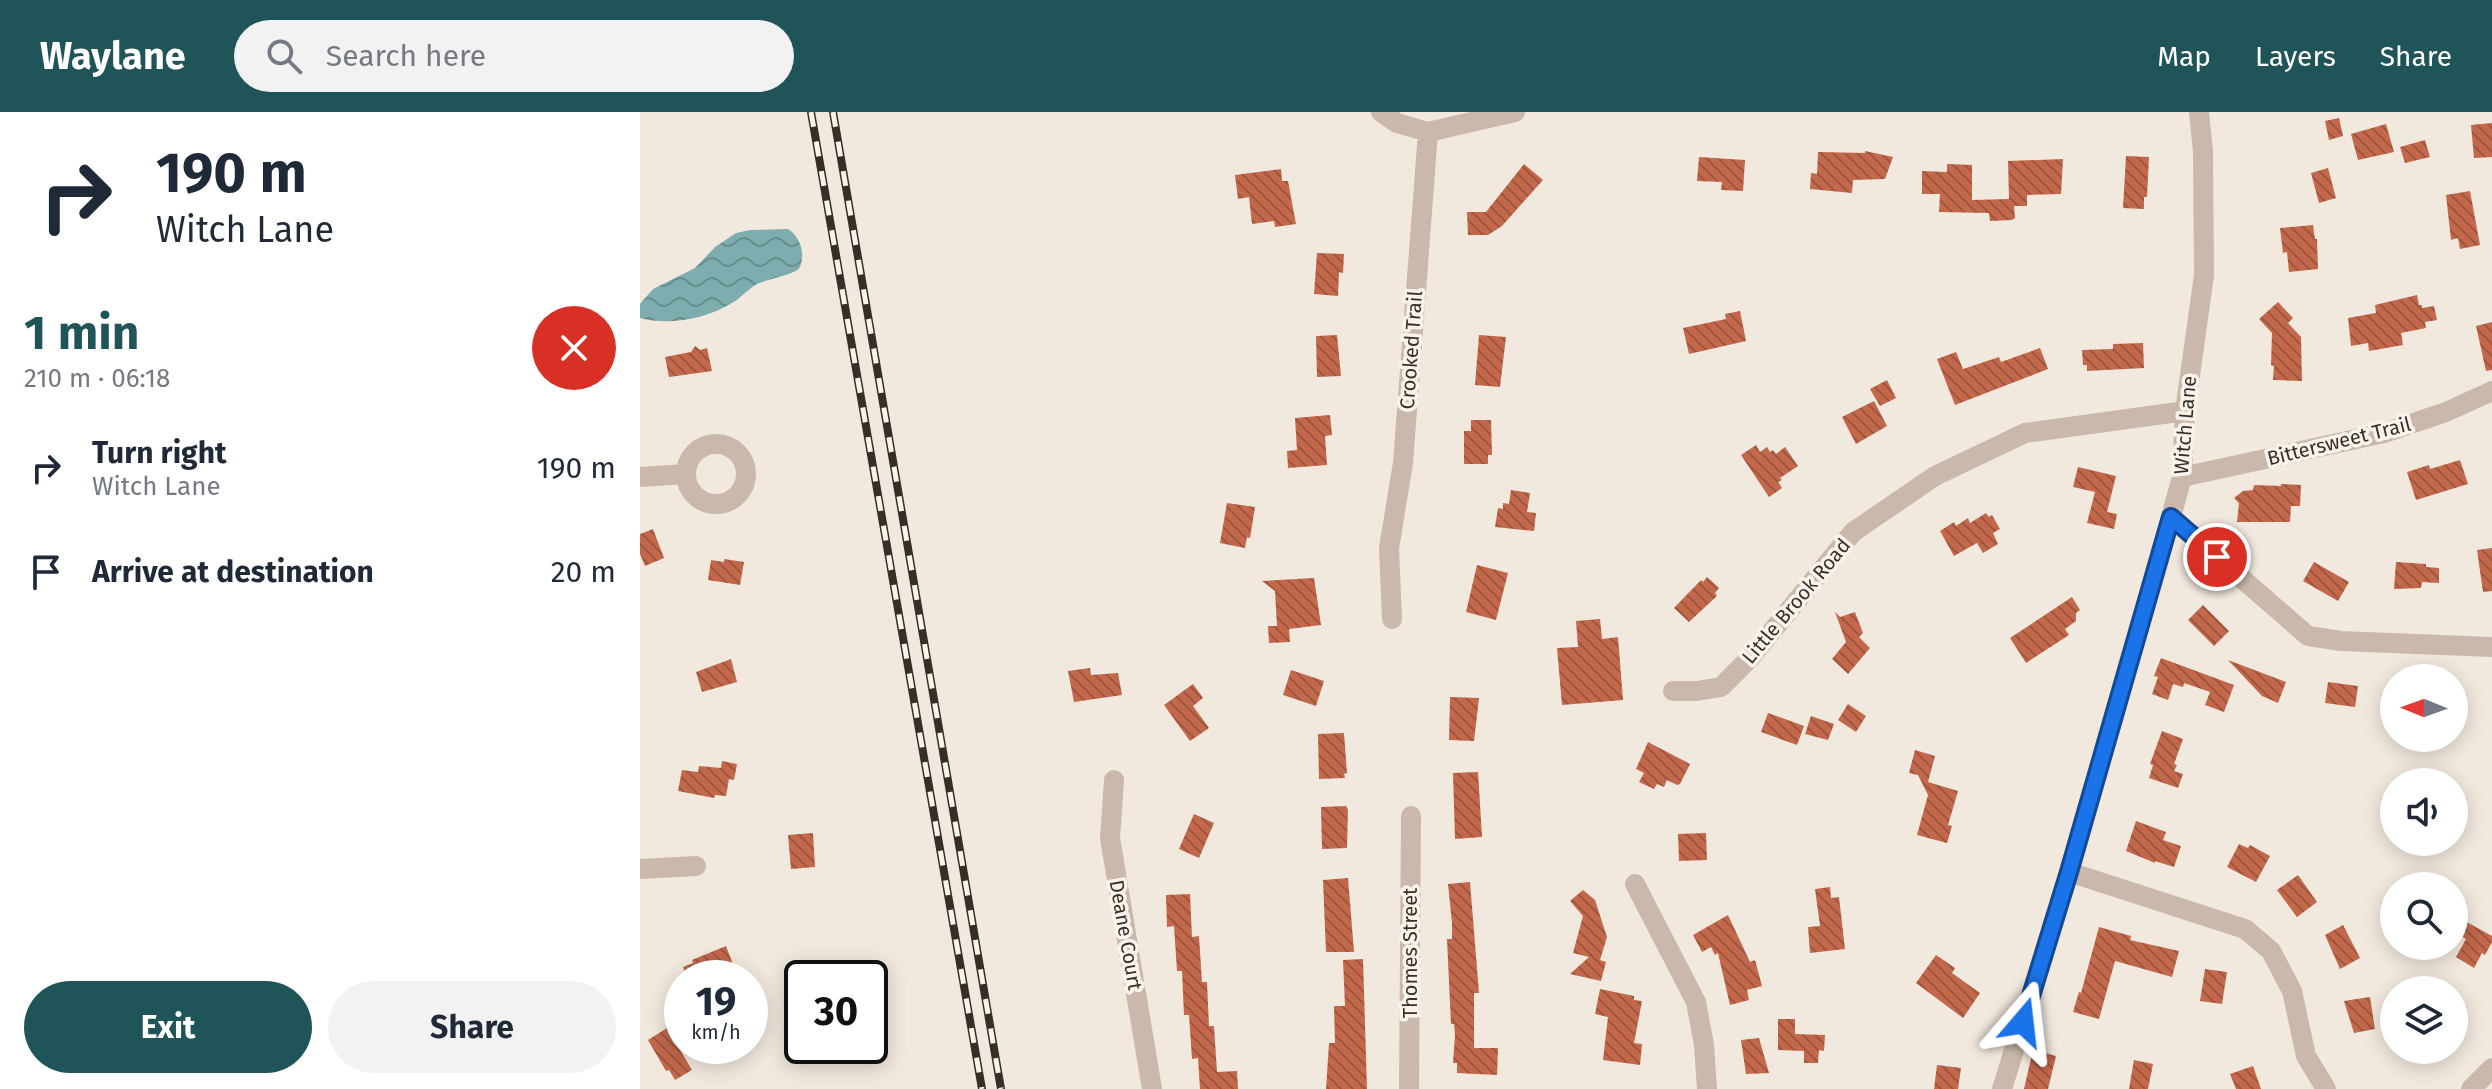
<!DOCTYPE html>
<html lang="en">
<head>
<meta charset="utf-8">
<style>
	:root { --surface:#fff; --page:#f2f2f3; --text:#1f2937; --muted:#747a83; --accent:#1f5559 }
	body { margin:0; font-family:"Fira Sans",sans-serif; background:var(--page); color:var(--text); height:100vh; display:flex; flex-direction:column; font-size:30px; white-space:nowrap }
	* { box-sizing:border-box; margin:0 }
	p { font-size:26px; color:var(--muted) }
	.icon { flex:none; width:44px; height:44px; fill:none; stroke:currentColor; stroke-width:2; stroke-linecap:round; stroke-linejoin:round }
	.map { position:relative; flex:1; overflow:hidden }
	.sheet { display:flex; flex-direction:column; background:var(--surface); width:640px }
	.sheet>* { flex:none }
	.guide { background:#fff; color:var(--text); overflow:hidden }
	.needle { width:52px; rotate:271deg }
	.controls { position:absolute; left:1740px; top:552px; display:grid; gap:16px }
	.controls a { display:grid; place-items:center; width:88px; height:88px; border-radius:50%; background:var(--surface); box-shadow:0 4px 20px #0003; font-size:40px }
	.speed { position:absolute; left:24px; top:848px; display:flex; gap:16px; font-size:40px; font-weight:700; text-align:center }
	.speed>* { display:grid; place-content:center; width:104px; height:104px; border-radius:50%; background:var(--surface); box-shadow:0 4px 20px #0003; line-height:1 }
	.speed small { font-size:20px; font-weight:400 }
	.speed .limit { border:4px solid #111; border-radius:12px; background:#fff; color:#111 }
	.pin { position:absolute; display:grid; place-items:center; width:68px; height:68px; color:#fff; margin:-34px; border:4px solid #fff; border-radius:50%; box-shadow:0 2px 8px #0007 }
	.me { position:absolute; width:88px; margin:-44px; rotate:17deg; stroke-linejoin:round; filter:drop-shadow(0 0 6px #0008) }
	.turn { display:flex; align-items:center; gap:28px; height:168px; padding:0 24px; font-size:36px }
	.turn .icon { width:104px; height:104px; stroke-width:2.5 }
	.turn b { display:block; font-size:56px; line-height:68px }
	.round { display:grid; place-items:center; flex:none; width:84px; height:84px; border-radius:42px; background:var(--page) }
	.head { display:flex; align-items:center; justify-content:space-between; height:136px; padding:0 24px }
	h1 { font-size:48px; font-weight:700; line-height:60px; color:var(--accent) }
	.button { display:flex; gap:16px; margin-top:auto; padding:16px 24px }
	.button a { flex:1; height:92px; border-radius:48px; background:var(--accent); color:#fff; font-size:32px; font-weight:700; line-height:92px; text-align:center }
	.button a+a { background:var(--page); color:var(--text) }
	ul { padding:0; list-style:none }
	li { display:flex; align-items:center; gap:24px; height:104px; padding:0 24px }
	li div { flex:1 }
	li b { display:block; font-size:30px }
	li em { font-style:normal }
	header { display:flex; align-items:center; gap:48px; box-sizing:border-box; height:112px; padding:0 40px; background:var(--accent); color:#fff }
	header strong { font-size:38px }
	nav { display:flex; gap:44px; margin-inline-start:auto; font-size:28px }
	.search { width:560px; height:72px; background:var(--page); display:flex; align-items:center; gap:20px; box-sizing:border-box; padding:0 28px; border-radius:44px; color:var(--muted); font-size:30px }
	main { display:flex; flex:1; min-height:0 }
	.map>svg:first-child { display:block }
	.water { fill:url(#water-waves) }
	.building { fill:url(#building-back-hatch) }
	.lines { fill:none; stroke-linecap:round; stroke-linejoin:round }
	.minor { stroke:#cab9aa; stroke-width:20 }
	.rail-casing { stroke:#382e29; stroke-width:8 }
	.rail { stroke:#faf3eb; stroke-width:5; stroke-dasharray:15; stroke-linecap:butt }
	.route-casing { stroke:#114b97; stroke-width:20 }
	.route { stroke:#1a73e8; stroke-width:14 }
	.labels { text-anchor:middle; stroke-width:7; stroke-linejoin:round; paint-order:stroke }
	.street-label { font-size:20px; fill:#382e29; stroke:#faf3eb }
</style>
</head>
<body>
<header>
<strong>Waylane</strong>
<div class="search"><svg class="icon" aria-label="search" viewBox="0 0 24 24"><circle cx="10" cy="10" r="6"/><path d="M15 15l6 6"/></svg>Search here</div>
<nav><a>Map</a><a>Layers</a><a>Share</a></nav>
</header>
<main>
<section class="sheet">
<div class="guide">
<div class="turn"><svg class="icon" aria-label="right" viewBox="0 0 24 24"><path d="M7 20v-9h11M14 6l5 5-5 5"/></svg><div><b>190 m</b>Witch Lane</div></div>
</div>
<div class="head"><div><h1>1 min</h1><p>210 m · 06:18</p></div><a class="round" style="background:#d93025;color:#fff"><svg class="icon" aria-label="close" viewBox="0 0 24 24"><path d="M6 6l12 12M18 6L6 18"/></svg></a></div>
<ul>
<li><svg class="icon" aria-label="right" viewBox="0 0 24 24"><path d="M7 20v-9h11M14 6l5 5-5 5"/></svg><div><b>Turn right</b><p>Witch Lane</p></div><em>190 m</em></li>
<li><svg class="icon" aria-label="arrive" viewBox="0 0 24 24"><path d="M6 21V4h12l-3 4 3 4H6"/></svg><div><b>Arrive at destination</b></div><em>20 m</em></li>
</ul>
<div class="button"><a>Exit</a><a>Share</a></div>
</section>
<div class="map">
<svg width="1852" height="977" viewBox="0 0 1852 977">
	<defs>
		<pattern id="water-waves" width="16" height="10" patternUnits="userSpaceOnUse" patternTransform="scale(2)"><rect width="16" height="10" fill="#7dadaf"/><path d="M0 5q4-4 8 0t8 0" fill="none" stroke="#678d8e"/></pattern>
		<pattern id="building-back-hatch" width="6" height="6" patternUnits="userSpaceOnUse" patternTransform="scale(2)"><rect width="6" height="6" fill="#c3684b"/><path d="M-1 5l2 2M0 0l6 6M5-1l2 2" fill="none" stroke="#9f563e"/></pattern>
	</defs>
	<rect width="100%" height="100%" fill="#f2e9de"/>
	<path class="water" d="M148,117C161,125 166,144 159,157C146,165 131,166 117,172C108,177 101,186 92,191C66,207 29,214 0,206V192L13,177L55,156L75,135L96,121L110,118Z"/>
	<path class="building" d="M1699,6L1703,24L1689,28L1685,9Z
		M1852,11V45L1834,46L1831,13Z
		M1746,12L1754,40L1718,48L1711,22Z
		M1785,28L1790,45L1765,51L1760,35Z
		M1225,39L1253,45L1245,67L1213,68L1212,81L1170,77L1171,61L1177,62L1178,40L1225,41Z
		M1486,44L1509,45L1507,85H1504V97L1483,96Z
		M1059,45L1105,48L1103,79L1081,78L1082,70L1057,69Z
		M1423,47L1421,82L1387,83V94H1374L1375,106L1372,108L1350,109L1349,101L1299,100L1300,82H1282V59L1307,60V52L1332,53V88L1369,87L1368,49Z
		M884,52L903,68L862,114L848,123H828L827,100H846Z
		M1688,56L1696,86L1679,91L1671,61Z
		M641,57L642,69H648L656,112L635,115L634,109L612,112L609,85L598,87L595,63Z
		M1830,79L1840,133L1820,137L1818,126L1811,128L1806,83Z
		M1673,113L1675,127H1677L1678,157L1649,160L1647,140L1643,141L1640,116Z
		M677,141L704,142L703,161L699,160L698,184L674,182Z
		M1777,183L1779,193H1782V196L1794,194L1797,208L1785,210L1786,216L1761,221L1763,233L1729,239L1728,231L1711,234L1708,206L1736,201L1735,193Z
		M1638,190L1653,206L1648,211L1661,225L1662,269L1633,268L1634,254L1631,253L1632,221L1619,207Z
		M1100,199L1106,229L1049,242L1043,216L1086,207L1085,202Z
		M1852,210V258L1846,259L1836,214Z
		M697,223L701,264L677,265L676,224Z
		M839,223L866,225L860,275L835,273Z
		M1503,231L1504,256L1447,259V253H1443L1442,238L1473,237V232Z
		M55,234L60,238L67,236L72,259L29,265L25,245L51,240Z
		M1400,236L1408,257L1315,293L1297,247L1316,240L1323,257L1359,245L1361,250Z
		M1247,268L1256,286L1240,294L1230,277Z
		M1234,289L1247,314L1216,332L1202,305Z
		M690,303L692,323L685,324L687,353L648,356L647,339L657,338L655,306Z
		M831,308H851L852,343H848V352H824V319H831Z
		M1116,333L1120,340L1127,335L1130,340L1133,338L1136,342L1145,335L1158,354L1140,366L1142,368L1138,370L1142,376L1129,385L1101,343Z
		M1820,348L1828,372L1776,388L1767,360L1789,353L1790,357Z
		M1438,355L1476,364L1467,400L1477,402L1474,417L1447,411L1455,380L1433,375Z
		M1641,372L1661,373L1660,394H1651L1650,410H1597L1599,391L1594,386L1603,379L1613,378L1614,373L1641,374Z
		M871,378L890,381L887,400L896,401L894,419L855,415L858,396L863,397V391L869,392Z
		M587,391L615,395L610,426L607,425L605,436L580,431Z
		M1346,401L1349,405L1352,403L1360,417L1353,421L1358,432L1343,441L1337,431L1314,444L1300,419L1314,410L1316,414L1328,406L1330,411Z
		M13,417L24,446L5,454L0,442V422Z
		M1852,436V479L1843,480L1837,438Z
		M84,447L104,450L100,473L68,468L71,448L84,450Z
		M1674,450L1709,470L1698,489L1663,469Z
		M1756,450L1786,452V455L1799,456V471L1782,470L1781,476L1754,477Z
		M837,453L868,461L856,508L826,500Z
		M1067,465L1079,476L1075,481L1077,484L1049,510L1034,496L1061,468L1063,470Z
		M674,466L681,513L649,517L650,530L629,531L628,514H637L635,479L622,469Z
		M1432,485L1440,498L1436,501V509L1425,517L1429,523L1386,551L1370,526Z
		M1563,493L1589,519L1574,534L1548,508Z
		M1195,500L1200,505L1215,500L1223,521L1219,525L1230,536L1208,562L1192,547L1206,530Z
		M960,507L962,527L978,525L983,588L922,593L917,536L938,535L936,509Z
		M1521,546L1594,573L1584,600L1565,593L1570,580L1544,571L1543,575L1533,572L1528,588L1512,582L1518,565L1514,564Z
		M91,547L97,570L62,580L56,560Z
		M1588,548L1646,570L1638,591L1622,584Z
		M450,556L451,563L478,561L482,583L434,590L428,559Z
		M651,558L684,569L676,594L643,583Z
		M1688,570L1718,574L1715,595L1685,591Z
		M553,572L563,586L553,594L569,616L550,629L524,593Z
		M810,585L839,586L834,629L809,628Z
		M1208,592L1226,604L1216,620L1198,608Z
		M1128,601L1164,614L1157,633L1121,620Z
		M1171,604L1194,612L1188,628L1165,622Z
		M1522,619L1543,627L1534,652L1537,653L1534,659L1543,662L1538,676L1509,666L1513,653L1510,652Z
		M704,621L707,661L704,662L705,666L679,667L678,622Z
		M1008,630L1050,652L1040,672L1037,673L1027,668L1024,675L1017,672L1014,677L999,670L1004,661L996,657Z
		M1275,638L1295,644L1288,670L1318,679L1308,713L1312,714L1307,731L1277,723L1288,683L1278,663L1269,661Z
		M82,649L97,652L94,668L89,667L86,684L75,683L74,686L38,679L42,658L58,660L59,654L81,656Z
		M838,660L842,725L815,727L813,661Z
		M706,694L708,698L707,736L682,737L681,695Z
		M554,702L574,711L559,746L539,737Z
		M1496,709L1526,720L1523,728L1541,734L1534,755L1515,749V751L1486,739Z
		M173,721L175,755L151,757L148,723Z
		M1066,721L1067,748L1039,749L1038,722Z
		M1599,732L1608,736L1610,733L1630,744L1616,770L1587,755Z
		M1658,763L1677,790L1657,805L1637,778Z
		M708,766L714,840H686L683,768Z
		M830,770L839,881H834V936H858L857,963L817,961V951H813L815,923L814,912H811L807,827H812V811L808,772Z
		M1190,775L1191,786L1199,785L1205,837L1170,841L1168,815L1180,814L1175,777Z
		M943,778L955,788L967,825L960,848L966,850L961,869L930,862L949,845L933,841L943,804L930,789Z
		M550,782L552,825L559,824L562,870H567L569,914H574L577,960L597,959L598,977H560L558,946L552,947L549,903H544L542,859H537L534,814L527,815L526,783Z
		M1088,803L1110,850L1115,848L1122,874L1107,878L1109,888L1090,893L1078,841L1075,843L1071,835L1062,840L1053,823Z
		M1823,808L1852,824V830L1845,843L1842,841L1834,856L1816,845L1826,827L1816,821Z
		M1703,813L1720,846L1700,857L1685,823Z
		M1459,815L1491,824L1490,828L1539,839L1532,865L1475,849L1459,907L1433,900L1439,880L1441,881Z
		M86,834L94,855L65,866H47L43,855L53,851L52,848Z
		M1296,843L1315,856L1312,861L1340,881L1323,906L1276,871Z
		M723,847L727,977H686L689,931H695L694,894H705L703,848Z
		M1565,857L1587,860L1582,892L1560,889Z
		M960,877L994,884V888L1002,889L994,931L1002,932L1000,953L963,948L968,905L955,902Z
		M1730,885L1735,917L1714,921L1704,889Z
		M1138,907H1155V922L1185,923L1184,939L1179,938L1178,951H1164V939L1138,938Z
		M27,916L52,958L35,968L29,958L26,959L8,928Z
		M1119,926L1129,961L1106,962L1101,928Z
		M1393,938L1416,944L1408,977H1384Z
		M1494,948L1513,952L1508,977H1489Z
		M1297,953L1321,956L1318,977H1294Z
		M1613,954L1621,977H1596L1590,962Z"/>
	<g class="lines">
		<path class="minor" d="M741,0L757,11L788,20L763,351L749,436L752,507
			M1559,0L1563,40L1564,163L1545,299L1542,365L1531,405L1668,524L1701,529L1852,535
			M788,20L875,0
			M46 362a30 30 0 1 1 60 0a30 30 0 1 1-60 0Z
			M0,365L46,362
			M1542,365L1744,321L1806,300L1852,279
			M1033,579H1057L1081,575L1111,545L1213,420L1295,364L1385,321L1545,299
			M474,668L470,726L512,977
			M0,757L56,754
			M1429,760L1605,817L1631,839L1652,879L1666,944L1686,977
			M995,772L1056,890L1064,933L1067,977
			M769,977L771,704
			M1362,977L1429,760L1531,405
			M1831,977L1852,956"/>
		<defs>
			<path id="rail" d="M171,0L342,977
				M193,0L361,977"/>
		</defs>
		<use href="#rail" class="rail-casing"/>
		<use href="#rail" class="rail"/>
	</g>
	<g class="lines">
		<defs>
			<path id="route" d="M1383,910L1429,760L1531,405L1577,445"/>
		</defs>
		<use href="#route" class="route-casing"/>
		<use href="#route" class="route"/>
	</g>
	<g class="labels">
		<g class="street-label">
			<text transform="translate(771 238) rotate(-86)" y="7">Crooked Trail</text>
			<text transform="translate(1545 313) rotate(-85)" y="7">Witch Lane</text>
			<text transform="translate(1699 329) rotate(-14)" y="7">Bittersweet Trail</text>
			<text transform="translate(1156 489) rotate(-50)" y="7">Little Brook Road</text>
			<text transform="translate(486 823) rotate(80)" y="7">Deane Court</text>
			<text transform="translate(770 841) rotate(-90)" y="7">Thomes Street</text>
		</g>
	</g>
</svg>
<div class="controls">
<a><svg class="needle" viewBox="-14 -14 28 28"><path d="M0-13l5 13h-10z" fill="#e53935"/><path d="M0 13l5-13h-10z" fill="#747a83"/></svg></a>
<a><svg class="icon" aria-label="sound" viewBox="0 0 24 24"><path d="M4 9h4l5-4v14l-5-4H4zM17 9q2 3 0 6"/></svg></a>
<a><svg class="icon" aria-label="search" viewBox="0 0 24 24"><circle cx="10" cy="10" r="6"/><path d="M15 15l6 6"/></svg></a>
<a><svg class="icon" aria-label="layers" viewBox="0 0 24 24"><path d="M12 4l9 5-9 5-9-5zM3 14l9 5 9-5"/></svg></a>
</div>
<div class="speed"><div>19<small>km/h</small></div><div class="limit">30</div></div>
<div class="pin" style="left:1577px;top:445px;background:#d93025"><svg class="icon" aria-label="arrive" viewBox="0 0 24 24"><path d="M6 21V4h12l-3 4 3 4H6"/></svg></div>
<svg class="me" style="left:1383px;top:910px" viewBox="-20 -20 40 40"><path d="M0-17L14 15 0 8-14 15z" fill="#1a73e8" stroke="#fff" stroke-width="4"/></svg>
</div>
</main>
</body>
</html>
